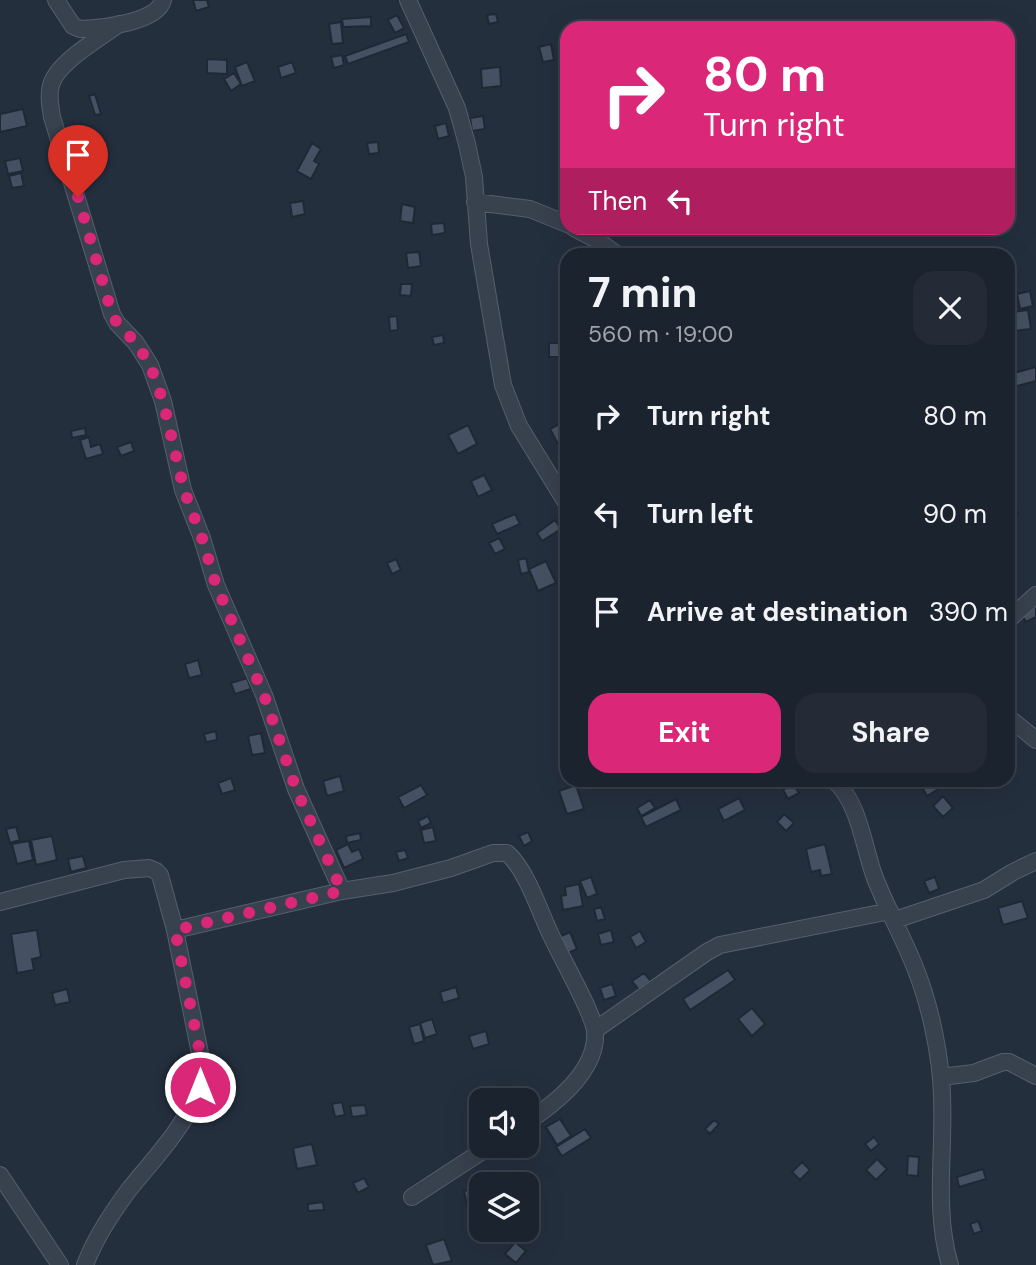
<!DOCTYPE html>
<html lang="en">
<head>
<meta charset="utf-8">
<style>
	:root { --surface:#1b232e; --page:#242b36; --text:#f1f3f6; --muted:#a0a4aa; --line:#39404a; --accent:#db2777 }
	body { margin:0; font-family:"DM Sans",sans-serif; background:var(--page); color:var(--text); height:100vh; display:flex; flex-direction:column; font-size:26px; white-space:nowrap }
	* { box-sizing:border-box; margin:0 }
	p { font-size:23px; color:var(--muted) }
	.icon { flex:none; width:38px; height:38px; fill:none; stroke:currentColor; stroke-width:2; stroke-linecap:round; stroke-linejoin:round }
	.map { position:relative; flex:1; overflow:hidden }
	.details { position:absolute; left:560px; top:248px; width:455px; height:539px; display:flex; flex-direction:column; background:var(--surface); border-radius:21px; box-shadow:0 7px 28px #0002,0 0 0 2px var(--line) }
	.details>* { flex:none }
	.top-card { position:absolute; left:560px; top:21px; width:455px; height:214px; border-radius:21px; box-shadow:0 7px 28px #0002,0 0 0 2px var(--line); background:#db2777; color:#fff; overflow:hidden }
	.controls { position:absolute; left:469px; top:1088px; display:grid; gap:14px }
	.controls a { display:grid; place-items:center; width:70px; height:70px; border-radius:14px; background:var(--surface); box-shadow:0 7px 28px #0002,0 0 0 2px var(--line); font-size:35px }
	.pin { position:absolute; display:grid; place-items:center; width:60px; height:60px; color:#fff; margin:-72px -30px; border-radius:50% 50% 50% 0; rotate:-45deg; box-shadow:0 0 7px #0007 }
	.pin .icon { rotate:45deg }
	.me { position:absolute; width:77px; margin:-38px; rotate:0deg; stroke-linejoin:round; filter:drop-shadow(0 0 5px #0008) }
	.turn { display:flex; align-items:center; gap:24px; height:147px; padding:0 28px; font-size:32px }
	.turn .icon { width:91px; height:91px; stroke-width:2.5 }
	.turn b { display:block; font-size:49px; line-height:60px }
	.then { display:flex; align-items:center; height:66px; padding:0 28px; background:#0003; gap:14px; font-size:26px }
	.round { display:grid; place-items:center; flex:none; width:74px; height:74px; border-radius:21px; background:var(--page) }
	.summary { display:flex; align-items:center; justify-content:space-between; height:119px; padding:0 28px }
	h1 { font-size:42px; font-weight:700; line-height:52px }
	.action { display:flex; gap:14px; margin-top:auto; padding:14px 28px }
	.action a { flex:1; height:80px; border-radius:21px; background:var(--accent); color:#fff; font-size:28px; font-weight:700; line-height:80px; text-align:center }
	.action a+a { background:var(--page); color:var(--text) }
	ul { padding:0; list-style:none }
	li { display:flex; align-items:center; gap:21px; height:98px; padding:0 28px }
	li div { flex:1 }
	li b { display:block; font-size:26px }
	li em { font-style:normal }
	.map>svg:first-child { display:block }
	.building { fill:#455162; stroke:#1f2835; stroke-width:2 }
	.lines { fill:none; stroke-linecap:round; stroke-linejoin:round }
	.minor-casing { stroke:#565f6c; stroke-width:18 }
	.minor { stroke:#38414e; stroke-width:16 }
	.route { stroke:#db2777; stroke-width:12; stroke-dasharray:0 21.6 }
</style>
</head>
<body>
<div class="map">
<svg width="1036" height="1265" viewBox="0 0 1036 1265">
	<rect width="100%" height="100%" fill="#242f3e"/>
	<path class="building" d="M193,0H207L209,7L196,11Z
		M496,14L498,22L489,24L487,15Z
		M397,15L404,28L395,33L388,20Z
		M371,17V26L343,27L342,19Z
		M341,22L343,43L332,44L329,24Z
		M406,34L409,42L348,64L345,56Z
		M551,44L554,60L543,62L539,47Z
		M342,55L344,65L334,68L331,57Z
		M207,59L227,60V74L207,73Z
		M247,62L255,81L242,86L235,67Z
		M292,62L296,73L281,78L278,67Z
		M500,67L501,86L482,88L481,69Z
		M234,73L241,84L231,91L224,79Z
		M95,94L101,114L95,115L89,96Z
		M23,109L27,126L0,132V114Z
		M483,116L485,129L472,131L470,118Z
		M446,123L449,136L438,139L435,126Z
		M378,142L379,153L369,154L367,143Z
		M312,143L321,149L314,161L319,164L311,179L297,171Z
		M20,158L23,171L8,174L5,161Z
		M21,173L24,186L12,188L9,176Z
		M303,201L305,214L292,217L290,203Z
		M402,204L415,207L413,223L400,221Z
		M444,223L445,233L432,235L431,224Z
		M419,252L421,266L408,268L406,253Z
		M401,284H412L411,296L400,295Z
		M1030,291L1033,306L1020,309L1017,294Z
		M1028,310L1031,329L1015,331L1012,312Z
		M397,316L398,330L390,331L389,317Z
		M443,335L444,343L434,345L432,337Z
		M549,343H564V357H549Z
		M1036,367V381L1013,387L1010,374Z
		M565,421L567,440L558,444L550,429Z
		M468,425L477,444L458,454L448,435Z
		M85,428L86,435L72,438L71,431Z
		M89,437L91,447L100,444L103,454L86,459L80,440Z
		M131,442L134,451L121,456L117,447Z
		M484,475L492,490L478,497L471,481Z
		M1011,505L1018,514L1008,521V507Z
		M515,514L520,524L497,534L492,524Z
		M555,520L561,529L542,541L537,533Z
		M499,538L505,549L495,554L489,543Z
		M526,558L529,572L521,574L518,560Z
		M396,559L401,570L392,574L387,563Z
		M546,561L556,583L538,591L529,569Z
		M1036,607V617L1026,622L1021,614Z
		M198,660L202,675L189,678L185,664Z
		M247,678L251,689L235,694L231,683Z
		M216,731L217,740L206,742L204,734Z
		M261,733L265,753L252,755L248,736Z
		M340,776L344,791L327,796L323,781Z
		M231,778L235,790L222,794L218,783Z
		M922,780H935L940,788L927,796L919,782Z
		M793,784L799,793L788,799L783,790Z
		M421,785L427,795L404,808L398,797Z
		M576,785L584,809L567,814L559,791Z
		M943,796L953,808L943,817L933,806Z
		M739,798L745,810L724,821L718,809Z
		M676,799L681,810L646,827L641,817Z
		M650,800L655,808L641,816L637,808Z
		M784,814L794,823L786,831L777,822Z
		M428,816L431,823L421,828L418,821Z
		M16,827L20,840L10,843L6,829Z
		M433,827L436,841L424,843L421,830Z
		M528,832L532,841L524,846L519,836Z
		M360,833L361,840L347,843L346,836Z
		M52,836L57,860L36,865L31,840Z
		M29,841L33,860L17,864L12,844Z
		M348,844L352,852L359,849L363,859L344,868L336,850Z
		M825,844L832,874L821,876L820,870L811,872L806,849Z
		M405,850L408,858L399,861L396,852Z
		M83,856L86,868L71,872L68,859Z
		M591,877L597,894L587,898L580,881Z
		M935,877L939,889L929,893L924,881Z
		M579,884L583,906L563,910L561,896L566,895L565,887Z
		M1022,901L1028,918L1003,925L998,908Z
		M601,907L605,919L597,921L594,909Z
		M37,930L41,957L32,959L34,970L17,973L11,934Z
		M611,930L614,942L601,945L598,934Z
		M640,931L646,942L636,948L630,937Z
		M570,932L577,949L566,954L559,937Z
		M728,970L735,980L690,1010L683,999Z
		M644,973L651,981L639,990L632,981Z
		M612,984L616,996L604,1000L600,988Z
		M456,987L459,998L443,1003L440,992Z
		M67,989L70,1002L55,1005L52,993Z
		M752,1008L765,1024L752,1036L738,1019Z
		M432,1019L437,1034L425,1038L420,1023Z
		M420,1024L424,1041L414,1044L409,1027Z
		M486,1031L489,1044L473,1049L469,1036Z
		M342,1102L345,1115L335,1117L332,1104Z
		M365,1105L367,1115L352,1117L350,1106Z
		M560,1119L571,1136L557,1145L546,1127Z
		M714,1120L719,1124L710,1134L705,1129Z
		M585,1129L591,1138L562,1156L556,1147Z
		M874,1137L879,1144L871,1151L865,1144Z
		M312,1144L317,1165L297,1169L293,1148Z
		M908,1156L919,1157L918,1176L907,1175Z
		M877,1159L887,1169L876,1180L866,1170Z
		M802,1162L810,1170L800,1180L792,1172Z
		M983,1169L986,1179L959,1187L957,1177Z
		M364,1178L369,1187L358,1193L353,1183Z
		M479,1188L481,1202L467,1205L464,1191Z
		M323,1202L324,1210L308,1211V1204Z
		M978,1221L982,1231L974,1234L970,1224Z
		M444,1239L452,1261L433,1265L426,1245Z
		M515,1242L526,1251L516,1263L505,1254Z"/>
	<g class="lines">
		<defs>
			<path id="minor" d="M56,0L73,26L80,29C101,28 157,23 163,0
				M408,0L457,108L467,144L474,177L479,244L503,385L519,426L567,504
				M119,24C100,38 65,58 54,78C47,90 50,104 52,117L112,314L117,323L136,343L150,365L163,401L183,490L202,538L216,585L264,695L296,789L342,891
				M475,202L530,209L567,224
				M574,228L597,240L619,256
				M1008,620L1036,595
				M1008,717L1036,740
				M834,780C860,804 863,846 875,878C887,909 904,939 916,970C929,1003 938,1044 941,1079C947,1141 932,1205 950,1265
				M0,902L124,870L149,868L156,871L160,875L175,930L203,1068C196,1118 158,1153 128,1191C111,1214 95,1238 85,1265
				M895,920L984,890L1013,872L1036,861
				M175,930L342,891L393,883L451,868L493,853H507C526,869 539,910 550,933C559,954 593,1012 595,1031C598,1070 556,1103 527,1122
				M595,1030L707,952L720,945L890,911
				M941,1077L974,1073L1003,1062H1009L1036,1076
				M0,1175L60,1265
				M412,1197L490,1146"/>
		</defs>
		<use href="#minor" class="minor-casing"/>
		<use href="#minor" class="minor"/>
	</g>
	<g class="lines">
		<path class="route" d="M78,197L112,314L117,323L136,343L150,365L163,401L184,490L202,538L216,585L264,695L296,789L342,891L175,930L203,1068L200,1087"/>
	</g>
</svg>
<div class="controls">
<a><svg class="icon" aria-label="sound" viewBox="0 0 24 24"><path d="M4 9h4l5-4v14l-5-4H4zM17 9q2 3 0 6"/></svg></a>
<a><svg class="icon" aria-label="layers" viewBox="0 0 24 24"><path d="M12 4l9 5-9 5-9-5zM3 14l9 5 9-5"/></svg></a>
</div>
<div class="pin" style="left:78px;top:197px;background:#d93025"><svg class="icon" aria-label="arrive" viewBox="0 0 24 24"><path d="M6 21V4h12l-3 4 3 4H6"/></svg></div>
<svg class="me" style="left:200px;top:1087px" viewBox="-20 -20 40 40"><circle r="17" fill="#db2777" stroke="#fff" stroke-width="3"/><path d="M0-11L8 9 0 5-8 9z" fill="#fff"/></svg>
<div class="top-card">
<div class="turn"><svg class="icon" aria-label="right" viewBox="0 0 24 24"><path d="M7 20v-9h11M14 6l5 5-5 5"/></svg><div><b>80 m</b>Turn right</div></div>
<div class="then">Then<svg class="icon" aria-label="left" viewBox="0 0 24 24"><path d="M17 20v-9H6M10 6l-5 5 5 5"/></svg></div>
</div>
<section class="details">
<div class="summary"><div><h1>7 min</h1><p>560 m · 19:00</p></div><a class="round"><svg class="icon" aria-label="close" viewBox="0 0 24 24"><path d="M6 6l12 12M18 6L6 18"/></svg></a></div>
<ul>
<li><svg class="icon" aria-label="right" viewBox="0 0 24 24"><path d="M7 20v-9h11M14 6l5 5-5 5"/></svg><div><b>Turn right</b></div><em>80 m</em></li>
<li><svg class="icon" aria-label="left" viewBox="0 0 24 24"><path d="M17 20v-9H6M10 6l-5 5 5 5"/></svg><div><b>Turn left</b></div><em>90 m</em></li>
<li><svg class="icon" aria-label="arrive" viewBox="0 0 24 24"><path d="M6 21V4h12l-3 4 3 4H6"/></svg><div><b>Arrive at destination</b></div><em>390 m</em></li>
</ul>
<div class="action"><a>Exit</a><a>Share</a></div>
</section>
</div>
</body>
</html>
